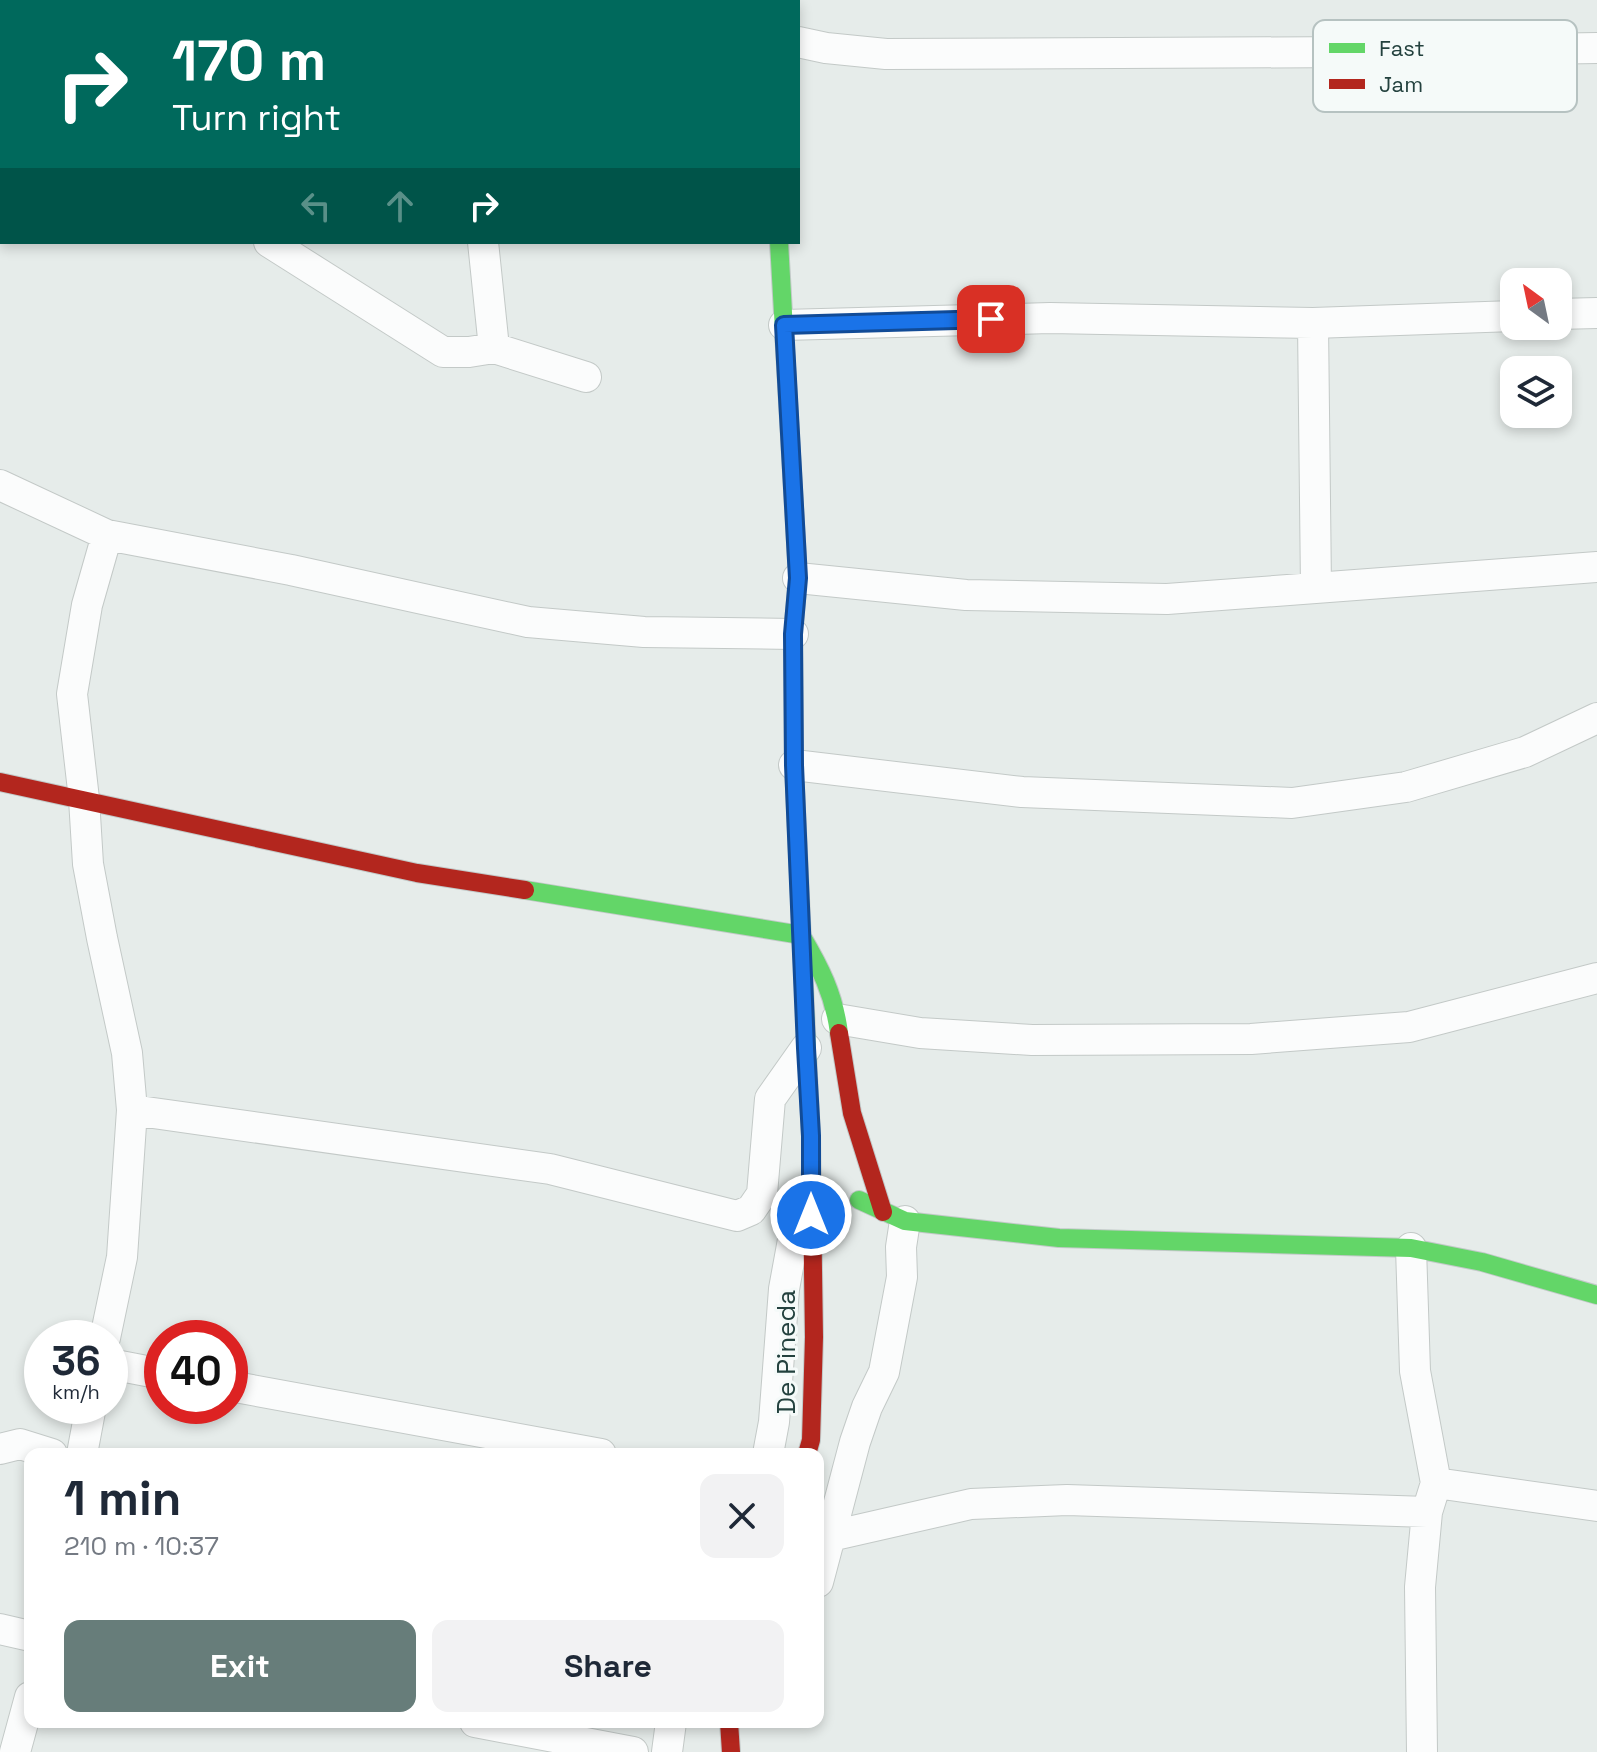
<!DOCTYPE html>
<html lang="en">
<head>
<meta charset="utf-8">
<style>
	:root { --surface:#fff; --page:#f2f2f3; --text:#1f2937; --muted:#747a83; --accent:#677d7a }
	body { margin:0; font-family:"Space Grotesk",sans-serif; background:var(--page); color:var(--text); height:100vh; display:flex; flex-direction:column; font-size:30px; white-space:nowrap }
	* { box-sizing:border-box; margin:0 }
	p { font-size:26px; color:var(--muted) }
	.icon { flex:none; width:44px; height:44px; fill:none; stroke:currentColor; stroke-width:2; stroke-linecap:round; stroke-linejoin:round }
	.map { position:relative; flex:1; overflow:hidden }
	.sheet { position:absolute; left:24px; top:1448px; width:800px; height:280px; display:flex; flex-direction:column; background:var(--surface); border-radius:16px; box-shadow:0 4px 12px #0003 }
	.sheet>* { flex:none }
	.hud { position:absolute; left:0px; top:0px; width:800px; height:244px; box-shadow:0 4px 12px #0003; background:#00695c; color:#fff; overflow:hidden }
	.needle { width:52px; rotate:327deg }
	.tools { position:absolute; left:1500px; top:268px; display:grid; gap:16px }
	.tools a { display:grid; place-items:center; width:72px; height:72px; border-radius:16px; background:var(--surface); box-shadow:0 4px 12px #0003; font-size:40px }
	.speed { position:absolute; left:24px; top:1320px; display:flex; gap:16px; font-size:40px; font-weight:700; text-align:center }
	.speed>* { display:grid; place-content:center; width:104px; height:104px; border-radius:50%; background:var(--surface); box-shadow:0 4px 12px #0003; line-height:1 }
	.speed small { font-size:20px; font-weight:400 }
	.speed .limit { border:12px solid #d22; background:#fff; color:#111 }
	.pin { position:absolute; display:grid; place-items:center; width:68px; height:68px; color:#fff; margin:-34px; border-radius:16px; box-shadow:0 4px 12px #0006 }
	.me { position:absolute; width:88px; margin:-44px; rotate:0deg; stroke-linejoin:round; filter:drop-shadow(0 0 6px #0008) }
	.turn { display:flex; align-items:center; gap:28px; height:168px; padding:0 40px; font-size:36px }
	.turn .icon { width:104px; height:104px; stroke-width:2.5 }
	.turn b { display:block; font-size:56px; line-height:68px }
	.lanes { display:flex; align-items:center; height:76px; padding:0 40px; background:#0003; justify-content:center; gap:40px; direction:ltr }
	.lanes .off { opacity:.35 }
	.round { display:grid; place-items:center; flex:none; width:84px; height:84px; border-radius:16px; background:var(--page) }
	.overview { display:flex; align-items:center; justify-content:space-between; height:136px; padding:0 40px }
	h1 { font-size:48px; font-weight:600; line-height:60px }
	.cta { display:flex; gap:16px; margin-top:auto; padding:16px 40px }
	.cta a { flex:1; height:92px; border-radius:16px; background:var(--accent); color:#fff; font-size:32px; font-weight:600; line-height:92px; text-align:center }
	.cta a+a { background:var(--page); color:var(--text) }
	.map>svg:first-child { display:block }
	.lines { fill:none; stroke-linecap:round; stroke-linejoin:round }
	.street-casing { stroke:#c3c9c7; stroke-width:32 }
	.fast-casing { stroke:#c2c9c8; stroke-width:20 }
	.jam-casing { stroke:#c2c9c8; stroke-width:20 }
	.street { stroke:#fbfcfc; stroke-width:30 }
	.fast { stroke:#63d668; stroke-width:18 }
	.jam { stroke:#b3261e; stroke-width:18 }
	.route-casing { stroke:#114b97; stroke-width:20 }
	.route { stroke:#1a73e8; stroke-width:14 }
	.labels { text-anchor:middle; stroke-width:6; stroke-linejoin:round; paint-order:stroke }
	.street-label { font-size:26px; fill:#23413e; stroke:#f5faf9 }
	.key { fill:#f5faf9; stroke:#b6c2c1; stroke-width:2 }
	.key-label { font-size:22px; fill:#23413e }
</style>
</head>
<body>
<div class="map">
<svg width="1597" height="1752" viewBox="0 0 1597 1752">
	<rect width="100%" height="100%" fill="#e6ecea"/>
	<g class="lines">
		<defs>
			<path id="street" d="M37,0V2
				M460,0V2
				M798,42L826,48L886,54L1359,52L1597,48
				M0,178H2
				M269,242L443,352H469L494,348L586,377
				M483,242L494,348
				M1558,314L1597,313
				M1313,323L1316,588
				M784,325L1050,318L1313,323L1514,316
				M0,485L107,535L291,570L528,622L644,632L793,634
				M798,578L966,595L1167,599L1597,567
				M794,765L1022,792L1292,803L1406,787L1525,752L1597,718
				M837,1019L920,1033L1032,1040L1251,1039L1409,1027L1597,978
				M132,1110L550,1169L737,1216L751,1210L762,1194L770,1099L806,1048
				M1411,1248L1415,1371L1436,1483L1427,1512L1420,1587L1422,1752
				M105,1338L122,1257L132,1110L127,1053L102,938L88,864L84,799L72,694L87,605L107,535
				M110,1364L162,1374
				M230,1386L601,1454
				M0,1449L20,1444L52,1454
				M82,1454L91,1406
				M768,1454L774,1422L784,1289L793,1240L807,1220
				M1436,1483L1597,1506
				M831,1536L971,1504L1067,1500L1427,1512
				M818,1582L855,1442L867,1407L884,1372L902,1277L901,1247L905,1221
				M0,1629L30,1636
				M475,1722L633,1752
				M15,1752L30,1697
				M667,1752L671,1722"/>
			<path id="fast" d="M779,242L798,578L793,634L794,765L808,1076
				M525,890L801,935C820,967 834,994 839,1033
				M859,1200L905,1221L1059,1238L1411,1248L1482,1262L1597,1295"/>
			<path id="jam" d="M762,0L763,2
				M0,782L417,873L525,890
				M839,1033L852,1113L883,1212
				M807,1454L811,1440L814,1337L811,1136L808,1076
				M729,1722L731,1752"/>
		</defs>
		<use href="#street" class="street-casing"/>
		<use href="#fast" class="fast-casing"/>
		<use href="#jam" class="jam-casing"/>
		<use href="#street" class="street"/>
		<use href="#fast" class="fast"/>
		<use href="#jam" class="jam"/>
	</g>
	<g class="lines">
		<defs>
			<path id="route" d="M811,1215V1136L806,1048L794,765L793,634L798,578L784,325L991,319"/>
		</defs>
		<use href="#route" class="route-casing"/>
		<use href="#route" class="route"/>
	</g>
	<g class="labels">
		<g class="street-label">
			<text transform="translate(786 1352) rotate(-90)" y="9">De Pineda</text>
		</g>
	</g>
	<rect x="1313" y="20" width="264" height="92" rx="12" class="key"/>
	<rect x="1329" y="43" width="36" height="10" fill="#63d668"/>
	<rect x="1329" y="79" width="36" height="10" fill="#b3261e"/>
	<g class="key-label">
		<text x="1379" y="56">Fast</text>
		<text x="1379" y="92">Jam</text>
	</g>
</svg>
<div class="tools">
<a><svg class="needle" viewBox="-14 -14 28 28"><path d="M0-13l5 13h-10z" fill="#e53935"/><path d="M0 13l5-13h-10z" fill="#747a83"/></svg></a>
<a><svg class="icon" aria-label="layers" viewBox="0 0 24 24"><path d="M12 4l9 5-9 5-9-5zM3 14l9 5 9-5"/></svg></a>
</div>
<div class="speed"><div>36<small>km/h</small></div><div class="limit">40</div></div>
<div class="pin" style="left:991px;top:319px;background:#d93025"><svg class="icon" aria-label="arrive" viewBox="0 0 24 24"><path d="M6 21V4h12l-3 4 3 4H6"/></svg></div>
<svg class="me" style="left:811px;top:1215px" viewBox="-20 -20 40 40"><circle r="17" fill="#1a73e8" stroke="#fff" stroke-width="3"/><path d="M0-11L8 9 0 5-8 9z" fill="#fff"/></svg>
<div class="hud">
<div class="turn"><svg class="icon" aria-label="right" viewBox="0 0 24 24"><path d="M7 20v-9h11M14 6l5 5-5 5"/></svg><div><b>170 m</b>Turn right</div></div>
<div class="lanes"><svg class="icon off" aria-label="left" viewBox="0 0 24 24"><path d="M17 20v-9H6M10 6l-5 5 5 5"/></svg><svg class="icon off" aria-label="ahead" viewBox="0 0 24 24"><path d="M12 20V5M6 11l6-6 6 6"/></svg><svg class="icon" aria-label="right" viewBox="0 0 24 24"><path d="M7 20v-9h11M14 6l5 5-5 5"/></svg></div>
</div>
<section class="sheet">
<div class="overview"><div><h1>1 min</h1><p>210 m · 10:37</p></div><a class="round"><svg class="icon" aria-label="close" viewBox="0 0 24 24"><path d="M6 6l12 12M18 6L6 18"/></svg></a></div>
<div class="cta"><a>Exit</a><a>Share</a></div>
</section>
</div>
</body>
</html>
